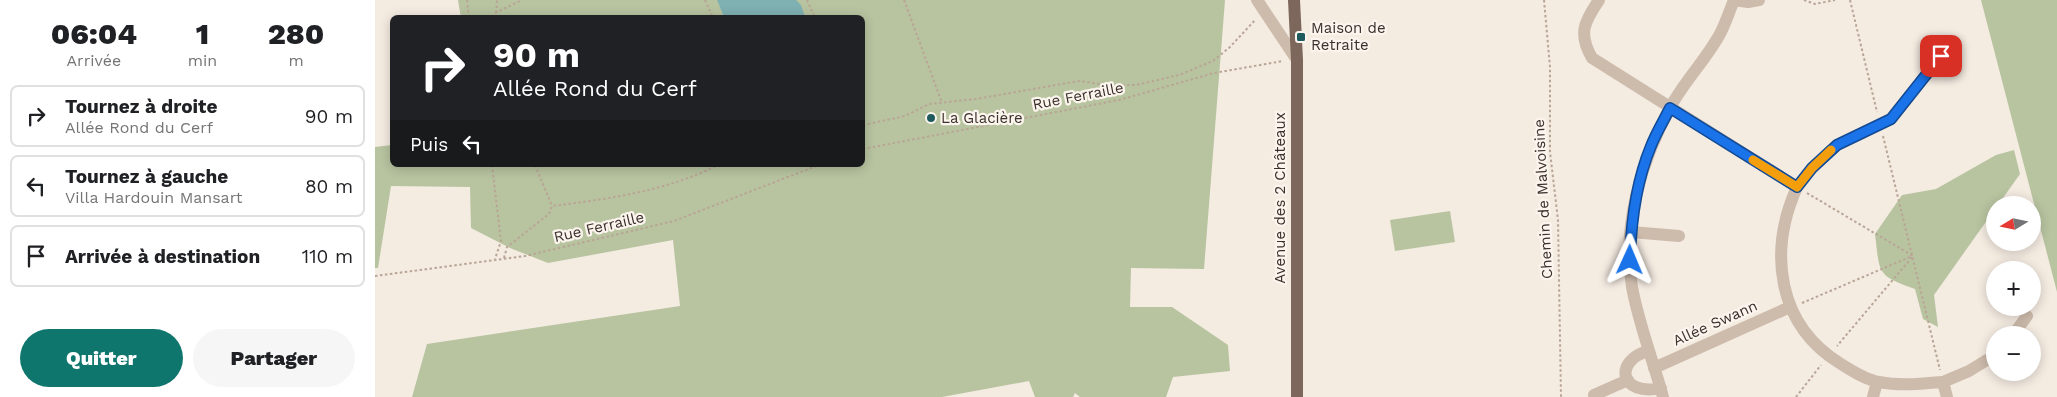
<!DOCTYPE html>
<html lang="fr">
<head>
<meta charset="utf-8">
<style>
	:root { --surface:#fff; --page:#f6f6f6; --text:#202124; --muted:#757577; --line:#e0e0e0; --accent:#0f766e }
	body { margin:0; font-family:"Work Sans",sans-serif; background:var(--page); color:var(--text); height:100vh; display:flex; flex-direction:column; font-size:19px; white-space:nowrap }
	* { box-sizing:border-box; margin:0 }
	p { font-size:16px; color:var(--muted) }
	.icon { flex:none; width:28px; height:28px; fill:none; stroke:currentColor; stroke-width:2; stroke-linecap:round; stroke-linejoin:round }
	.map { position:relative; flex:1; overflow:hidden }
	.drawer { display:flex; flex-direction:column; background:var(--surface); width:375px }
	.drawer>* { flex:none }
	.guide { position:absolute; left:15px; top:15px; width:475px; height:152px; border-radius:8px; box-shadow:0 2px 12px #0003; background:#202124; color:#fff; overflow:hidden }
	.needle { width:32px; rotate:260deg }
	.buttons { position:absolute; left:1611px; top:196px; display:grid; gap:10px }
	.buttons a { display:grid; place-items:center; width:55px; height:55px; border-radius:50%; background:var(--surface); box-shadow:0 2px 12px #0003; font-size:25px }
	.pin { position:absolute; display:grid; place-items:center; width:42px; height:42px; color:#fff; margin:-21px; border-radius:10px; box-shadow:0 2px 8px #0006 }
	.me { position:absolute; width:55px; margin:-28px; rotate:1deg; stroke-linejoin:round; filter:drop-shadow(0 0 4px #0008) }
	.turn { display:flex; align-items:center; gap:18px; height:105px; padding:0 20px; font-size:22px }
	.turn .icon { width:65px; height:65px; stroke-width:2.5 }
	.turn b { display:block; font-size:35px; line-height:42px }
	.then { display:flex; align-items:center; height:48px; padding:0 20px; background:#0003; gap:10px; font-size:19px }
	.eta { display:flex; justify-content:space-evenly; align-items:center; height:85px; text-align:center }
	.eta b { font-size:30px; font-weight:800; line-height:35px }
	.action { display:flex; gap:10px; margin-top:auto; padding:10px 20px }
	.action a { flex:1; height:58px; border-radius:30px; background:var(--accent); color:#fff; font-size:20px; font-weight:800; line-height:58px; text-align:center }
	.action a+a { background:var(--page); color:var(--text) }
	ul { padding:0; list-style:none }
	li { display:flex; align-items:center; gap:15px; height:62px; margin:0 10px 8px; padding:0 10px; border:2px solid var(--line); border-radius:8px }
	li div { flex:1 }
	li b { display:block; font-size:19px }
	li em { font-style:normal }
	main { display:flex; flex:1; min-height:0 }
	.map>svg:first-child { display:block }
	.green { fill:#b8c4a0 }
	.water { fill:#7fb0b2 }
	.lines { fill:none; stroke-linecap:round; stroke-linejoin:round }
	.path { stroke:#b9a596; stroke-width:2; stroke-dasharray:2.5 2.5; stroke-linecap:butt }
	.minor { stroke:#cdbbac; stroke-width:12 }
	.major { stroke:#7d675c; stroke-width:12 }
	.route-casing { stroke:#114b97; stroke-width:12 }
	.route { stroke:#1a73e8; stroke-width:9 }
	.slow { stroke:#f59e0b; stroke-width:9 }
	.poi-dot { fill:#1f5a5e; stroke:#fbf5ee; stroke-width:2 }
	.labels { text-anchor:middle; stroke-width:4.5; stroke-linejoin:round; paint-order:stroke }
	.poi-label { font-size:15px; fill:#3b302b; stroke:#fbf5ee; text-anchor:start }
	.street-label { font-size:15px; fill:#3b302b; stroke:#fbf5ee }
</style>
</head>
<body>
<main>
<section class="drawer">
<div class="eta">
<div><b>06:04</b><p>Arrivée</p></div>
<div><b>1</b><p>min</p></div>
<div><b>280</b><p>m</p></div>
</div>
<ul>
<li><svg class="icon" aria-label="right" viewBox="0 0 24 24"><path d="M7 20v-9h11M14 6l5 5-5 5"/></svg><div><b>Tournez à droite</b><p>Allée Rond du Cerf</p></div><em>90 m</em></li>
<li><svg class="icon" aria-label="left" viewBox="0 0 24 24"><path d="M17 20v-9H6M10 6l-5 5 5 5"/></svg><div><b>Tournez à gauche</b><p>Villa Hardouin Mansart</p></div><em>80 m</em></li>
<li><svg class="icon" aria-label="arrive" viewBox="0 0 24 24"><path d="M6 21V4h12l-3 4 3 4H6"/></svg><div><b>Arrivée à destination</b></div><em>110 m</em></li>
</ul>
<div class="action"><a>Quitter</a><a>Partager</a></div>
</section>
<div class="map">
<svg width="1682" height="397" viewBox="0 0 1682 397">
	<rect width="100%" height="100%" fill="#f4ebe1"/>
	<path class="green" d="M83,0H850L829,269L756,268L755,307H797L853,345L855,371L798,377L791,397H705L700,393L698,397H660L654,381L567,397H37L52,344L305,306L298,240L173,263L135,248L96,228L95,187L16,186L3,268H0V147L17,145L18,165H488V18H86Z
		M1606,0H1682V292Z
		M1639,150L1645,174L1623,205H1620V209L1559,295L1563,327L1548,319L1540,289C1501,275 1505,274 1500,234L1527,195L1561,189L1621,155Z
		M1075,211L1080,242L1020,251L1015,220Z"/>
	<path class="water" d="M342,0H421L426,5L430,17H349Z"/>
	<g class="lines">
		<path class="path" d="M92,0L94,18
			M330,0L338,18
			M432,0L440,18
			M529,0L567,103
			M1169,0L1175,67V152L1183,220L1186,397
			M1429,0L1440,4L1460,0
			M1475,0L1502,112
			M120,13L147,0
			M121,18L122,0
			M488,125L530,116L554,104L601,99L704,81L731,85H761L804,75L838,61L855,47L881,19
			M1508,136L1565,370
			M488,149L744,100L839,73L908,61
			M117,165L126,241L120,259
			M160,165L177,206
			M1432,193L1538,256L1462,346
			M129,258L132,247L174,214L177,206C233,199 292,191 343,165
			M0,276L150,256L299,221L444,165
			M1427,303L1535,257
			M1421,397L1446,365"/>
		<path class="minor" d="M882,0L922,60
			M1224,0C1209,22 1203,34 1217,58L1422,187C1393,252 1402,325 1466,364C1477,371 1491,380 1504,382C1525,386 1546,384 1568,382L1572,397
			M1359,0L1373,2L1384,0
			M1422,187L1437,168L1462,145L1516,119L1566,56
			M1256,232L1304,236
			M1638,335L1652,316
			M1273,351C1238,361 1245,397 1286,388
			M1279,368L1415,307
			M1568,382L1594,371L1620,355
			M1219,395L1253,380
			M1288,397C1278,360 1264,325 1257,287C1247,226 1266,161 1295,108C1309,81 1332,59 1346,32C1351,22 1355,10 1359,0
			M1498,397L1502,382"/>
		<path class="major" d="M919,0L922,60V397"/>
	</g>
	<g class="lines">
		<defs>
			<path id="route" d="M1255,260C1256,222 1261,182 1276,146C1281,133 1289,120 1295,108L1422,187L1437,168L1462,145L1516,119L1566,56"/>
		</defs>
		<use href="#route" class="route-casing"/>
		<use href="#route" class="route"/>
		<path class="slow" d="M1378,160L1422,187L1437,168L1456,150"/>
	</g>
	<g class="poi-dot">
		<rect x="921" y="32" width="10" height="10" rx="2.5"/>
		<circle cx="556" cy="118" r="5"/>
	</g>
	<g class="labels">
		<g class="poi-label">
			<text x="936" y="33">Maison de<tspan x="936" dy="17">Retraite</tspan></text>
			<text x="566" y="123">La Glacière</text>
		</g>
		<g class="street-label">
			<text transform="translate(703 96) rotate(-11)" y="5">Rue Ferraille</text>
			<text transform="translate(905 198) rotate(-90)" y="5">Avenue des 2 Châteaux</text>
			<text transform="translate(1168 199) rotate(-93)" y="5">Chemin de Malvoisine</text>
			<text transform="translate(224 227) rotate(-13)" y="5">Rue Ferraille</text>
			<text transform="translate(1340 323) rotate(-24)" y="5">Allée Swann</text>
		</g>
	</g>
</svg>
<div class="buttons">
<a><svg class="needle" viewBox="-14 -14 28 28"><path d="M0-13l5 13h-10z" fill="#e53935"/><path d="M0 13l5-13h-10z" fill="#757577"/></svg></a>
<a>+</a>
<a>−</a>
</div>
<div class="pin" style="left:1566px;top:56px;background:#d93025"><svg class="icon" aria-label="arrive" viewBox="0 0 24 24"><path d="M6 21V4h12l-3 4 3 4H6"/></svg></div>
<svg class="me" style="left:1255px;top:260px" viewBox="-20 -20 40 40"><path d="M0-17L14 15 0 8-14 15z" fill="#1a73e8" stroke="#fff" stroke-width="4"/></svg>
<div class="guide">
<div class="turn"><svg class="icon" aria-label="right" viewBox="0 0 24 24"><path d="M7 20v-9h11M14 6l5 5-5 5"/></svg><div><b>90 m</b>Allée Rond du Cerf</div></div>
<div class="then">Puis<svg class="icon" aria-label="left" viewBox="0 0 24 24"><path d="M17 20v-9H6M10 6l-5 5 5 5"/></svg></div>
</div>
</div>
</main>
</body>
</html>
